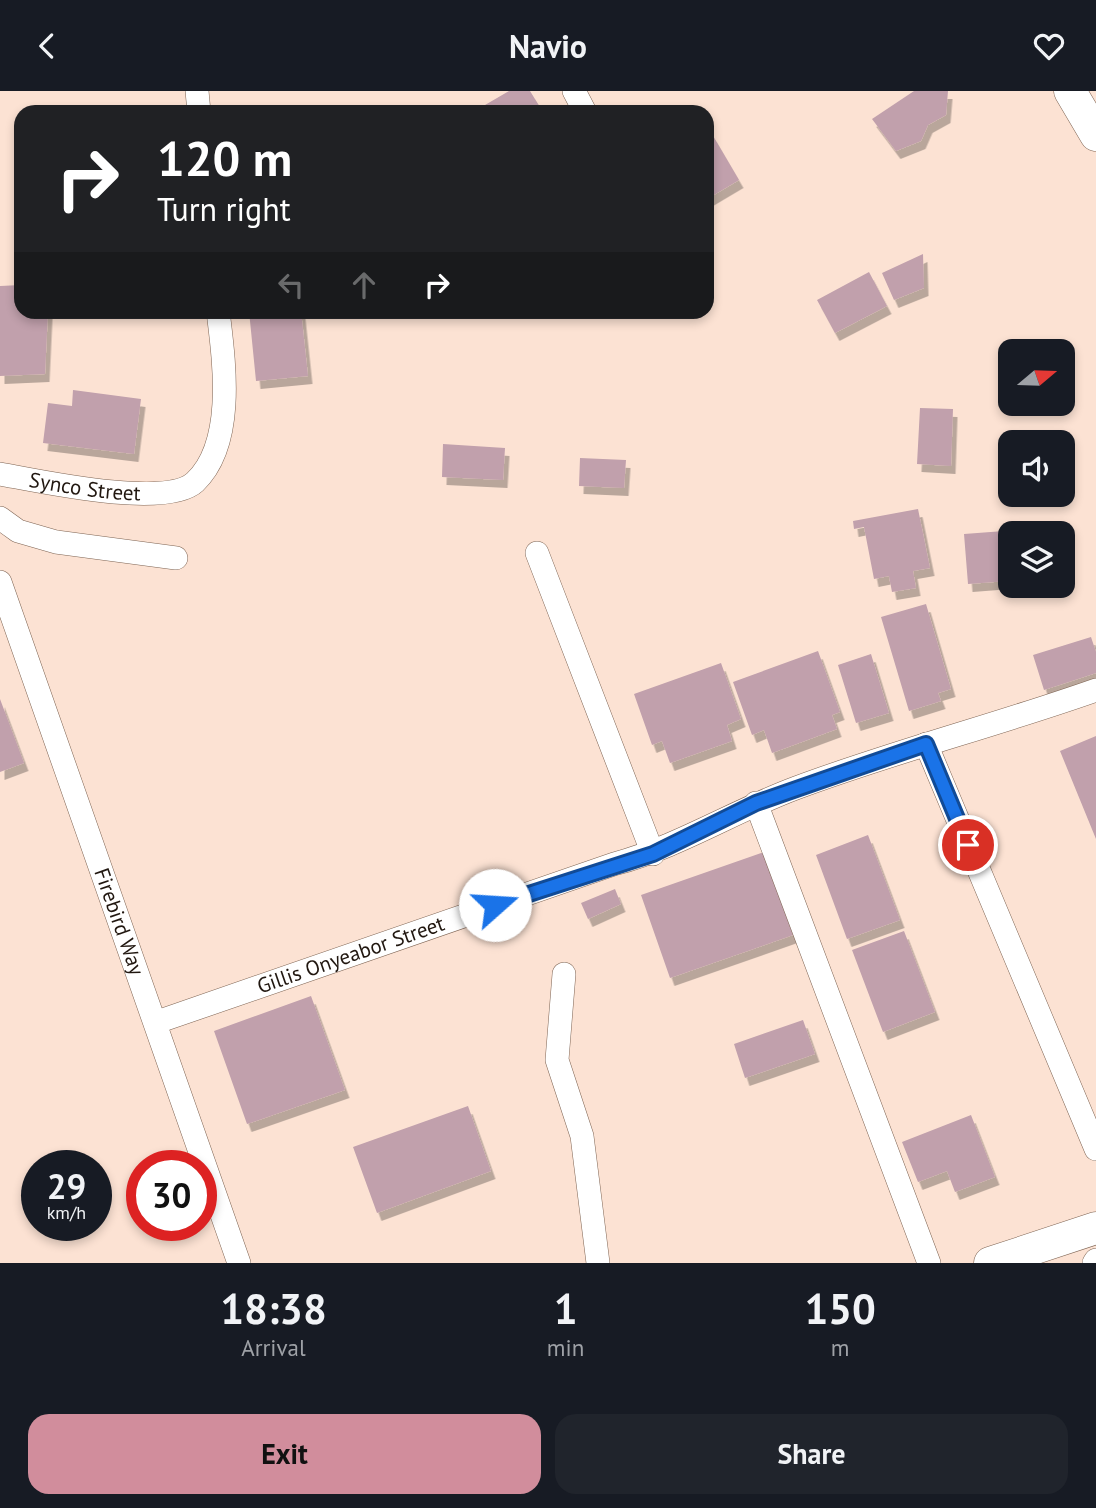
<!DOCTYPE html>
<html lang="en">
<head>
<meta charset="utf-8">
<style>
	:root { --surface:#171b24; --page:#20242c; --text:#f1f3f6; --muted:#9ea1a6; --accent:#d18d9c }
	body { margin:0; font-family:"PT Sans",sans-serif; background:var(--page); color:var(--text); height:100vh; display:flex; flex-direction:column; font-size:26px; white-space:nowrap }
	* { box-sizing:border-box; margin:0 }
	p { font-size:23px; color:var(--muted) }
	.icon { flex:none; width:38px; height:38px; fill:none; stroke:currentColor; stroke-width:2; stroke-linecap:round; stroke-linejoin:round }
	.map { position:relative; height:1172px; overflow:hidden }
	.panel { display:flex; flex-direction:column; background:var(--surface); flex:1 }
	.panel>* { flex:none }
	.guide { position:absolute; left:14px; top:14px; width:700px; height:214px; border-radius:21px; box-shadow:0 4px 10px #0003; background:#202124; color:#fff; overflow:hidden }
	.needle { width:46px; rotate:71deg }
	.fabs { position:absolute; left:998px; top:248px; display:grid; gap:14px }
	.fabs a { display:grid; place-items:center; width:77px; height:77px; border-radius:14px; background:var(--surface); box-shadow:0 4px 10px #0003; font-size:35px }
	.speed { position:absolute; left:21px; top:1059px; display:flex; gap:14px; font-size:35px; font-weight:700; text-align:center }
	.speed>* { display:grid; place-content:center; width:91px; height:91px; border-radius:50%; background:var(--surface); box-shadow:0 4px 10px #0003; line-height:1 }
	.speed small { font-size:18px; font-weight:400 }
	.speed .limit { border:10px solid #d22; background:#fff; color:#111 }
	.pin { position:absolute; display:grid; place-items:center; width:60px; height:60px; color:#fff; margin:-30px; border:4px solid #fff; border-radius:50%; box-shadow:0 2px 7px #0007 }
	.me { position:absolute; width:77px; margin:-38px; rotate:71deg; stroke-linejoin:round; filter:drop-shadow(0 0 5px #0008) }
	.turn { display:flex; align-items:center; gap:24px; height:147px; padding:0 28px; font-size:32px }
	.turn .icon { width:91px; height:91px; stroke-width:2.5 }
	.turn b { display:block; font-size:49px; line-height:60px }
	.lanes { display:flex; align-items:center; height:66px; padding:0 28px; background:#0003; justify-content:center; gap:35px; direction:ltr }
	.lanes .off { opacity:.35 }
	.eta { display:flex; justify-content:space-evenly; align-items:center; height:119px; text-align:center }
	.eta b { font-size:42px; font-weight:700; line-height:49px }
	.cta { display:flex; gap:14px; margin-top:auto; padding:14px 28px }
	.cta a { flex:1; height:80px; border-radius:21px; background:var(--accent); color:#111; font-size:28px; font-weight:700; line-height:80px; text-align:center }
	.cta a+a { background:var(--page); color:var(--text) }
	header { display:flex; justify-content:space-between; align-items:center; height:91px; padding:0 28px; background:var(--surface); font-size:32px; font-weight:700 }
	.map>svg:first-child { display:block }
	.building { fill:#c1a0ac; filter:url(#shadow) }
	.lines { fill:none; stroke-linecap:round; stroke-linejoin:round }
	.street-casing { stroke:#7e6453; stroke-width:24 }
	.secondary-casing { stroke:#7e6453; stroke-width:33 }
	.street { stroke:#fff; stroke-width:23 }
	.secondary { stroke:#fff; stroke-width:32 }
	.route-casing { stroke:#114b97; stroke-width:18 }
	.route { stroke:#1a73e8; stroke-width:12 }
	.labels { text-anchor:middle; stroke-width:5; stroke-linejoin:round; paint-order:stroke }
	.street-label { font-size:21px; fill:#211710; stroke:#fce2d3 }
</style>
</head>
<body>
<header><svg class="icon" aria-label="back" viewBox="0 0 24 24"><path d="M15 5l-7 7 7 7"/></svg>Navio<svg class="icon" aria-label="heart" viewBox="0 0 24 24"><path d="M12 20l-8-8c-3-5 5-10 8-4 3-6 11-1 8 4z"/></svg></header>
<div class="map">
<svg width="1096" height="1172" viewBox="0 0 1096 1172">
	<defs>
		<filter id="shadow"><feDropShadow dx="4.5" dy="8" stdDeviation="0" flood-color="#0004"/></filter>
	</defs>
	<rect width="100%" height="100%" fill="#fce2d3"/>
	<path class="building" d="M509,0H530L543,21H473Z
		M914,0H948L946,24L928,34L921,50L896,60L872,28Z
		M712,43L739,89L707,108V46Z
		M923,163L924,197L894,209L882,182Z
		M869,181L887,215L835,242L817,209Z
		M21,194V220H48L45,283L0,285V195Z
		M249,220H301L308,285L256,290Z
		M73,299L141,308L134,363L43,352L48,312L72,315Z
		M920,317L953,318L951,375L917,373Z
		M443,353L505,357L503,389L442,386Z
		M580,367L626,369L624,397L579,395Z
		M918,418L930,477L913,480L916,497L892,501L889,485L874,488L864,436L854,438L853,430Z
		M1004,440L1007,490L968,493L964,443Z
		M926,513L951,598L938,602L941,610L909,620L881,526Z
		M1091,546L1096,561V582L1044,599L1033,564Z
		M818,560L840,621L832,624L837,638L772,662L764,639L752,644L733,591Z
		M871,563L889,622L856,632L838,574Z
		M721,572L741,628L727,634L732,650L670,672L662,650L652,654L634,603Z
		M0,608L24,672L0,681Z
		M1096,645V748L1060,660Z
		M868,744L900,829L847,848L816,764Z
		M764,761L793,844L670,887L641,804Z
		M615,798L621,813L588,828L581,812Z
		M904,840L935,921L883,941L852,859Z
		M311,905L345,999L247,1033L214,940Z
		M803,929L815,963L745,987L734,953Z
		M468,1015L491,1080L377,1122L353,1056Z
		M971,1024L995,1086L955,1101L947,1080L918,1091L902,1051Z"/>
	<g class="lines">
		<defs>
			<g id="street">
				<path d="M197,0L199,21"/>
				<path d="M574,0L585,21"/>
				<path id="s1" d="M0,383C39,390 166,418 195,391C236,352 224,270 218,220"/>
				<path d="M0,427L18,440L56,451L176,467"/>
				<path d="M537,462L653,763"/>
				<path id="s2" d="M0,491L239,1172"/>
				<path d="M926,653L1096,1058"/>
				<path d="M756,712L929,1172"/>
				<path d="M564,883L557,969L582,1045L598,1172"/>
				<path id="s3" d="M157,931L614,773C678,756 734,720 796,697C895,660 997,634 1096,599"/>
				<path d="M1094,1172L1096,1169"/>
			</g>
			<path id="secondary" d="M1070,0L1096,44
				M990,1172L1096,1137"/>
		</defs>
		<use href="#street" class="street-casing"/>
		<use href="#secondary" class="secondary-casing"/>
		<use href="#street" class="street"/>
		<use href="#secondary" class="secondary"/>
	</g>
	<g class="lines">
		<defs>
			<path id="route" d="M495,814L653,763L756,712L926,653L968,754"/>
		</defs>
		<use href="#route" class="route-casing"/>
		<use href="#route" class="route"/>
	</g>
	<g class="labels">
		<g class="street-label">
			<text dy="7" stroke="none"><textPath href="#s1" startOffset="86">Synco Street</textPath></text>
			<text dy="7" stroke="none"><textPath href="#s2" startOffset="360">Firebird Way</textPath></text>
			<text dy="7" stroke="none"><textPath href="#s3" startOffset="205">Gillis Onyeabor Street</textPath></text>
		</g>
	</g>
</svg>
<div class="fabs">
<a><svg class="needle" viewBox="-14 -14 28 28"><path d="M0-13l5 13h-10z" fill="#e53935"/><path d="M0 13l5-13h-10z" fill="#9ea1a6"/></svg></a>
<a><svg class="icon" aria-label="sound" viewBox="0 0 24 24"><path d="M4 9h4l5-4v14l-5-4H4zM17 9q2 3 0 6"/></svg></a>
<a><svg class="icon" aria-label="layers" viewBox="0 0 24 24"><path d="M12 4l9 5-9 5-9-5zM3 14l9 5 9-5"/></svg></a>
</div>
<div class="speed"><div>29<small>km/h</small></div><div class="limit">30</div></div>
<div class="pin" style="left:968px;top:754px;background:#d93025"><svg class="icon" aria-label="arrive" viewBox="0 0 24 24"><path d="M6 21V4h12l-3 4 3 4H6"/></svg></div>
<svg class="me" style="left:495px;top:814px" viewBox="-20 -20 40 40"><circle r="19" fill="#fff"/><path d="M0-13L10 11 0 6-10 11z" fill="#1a73e8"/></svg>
<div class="guide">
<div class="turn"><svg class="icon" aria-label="right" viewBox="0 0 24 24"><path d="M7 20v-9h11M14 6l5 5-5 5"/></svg><div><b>120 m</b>Turn right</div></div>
<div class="lanes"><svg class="icon off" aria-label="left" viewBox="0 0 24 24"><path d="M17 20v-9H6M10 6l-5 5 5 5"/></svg><svg class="icon off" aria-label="ahead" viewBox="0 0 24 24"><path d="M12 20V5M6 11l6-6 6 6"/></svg><svg class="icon" aria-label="right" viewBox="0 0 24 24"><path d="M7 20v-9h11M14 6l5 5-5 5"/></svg></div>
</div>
</div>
<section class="panel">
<div class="eta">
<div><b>18:38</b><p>Arrival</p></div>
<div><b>1</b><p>min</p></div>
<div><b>150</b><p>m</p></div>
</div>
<div class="cta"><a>Exit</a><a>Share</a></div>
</section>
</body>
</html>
